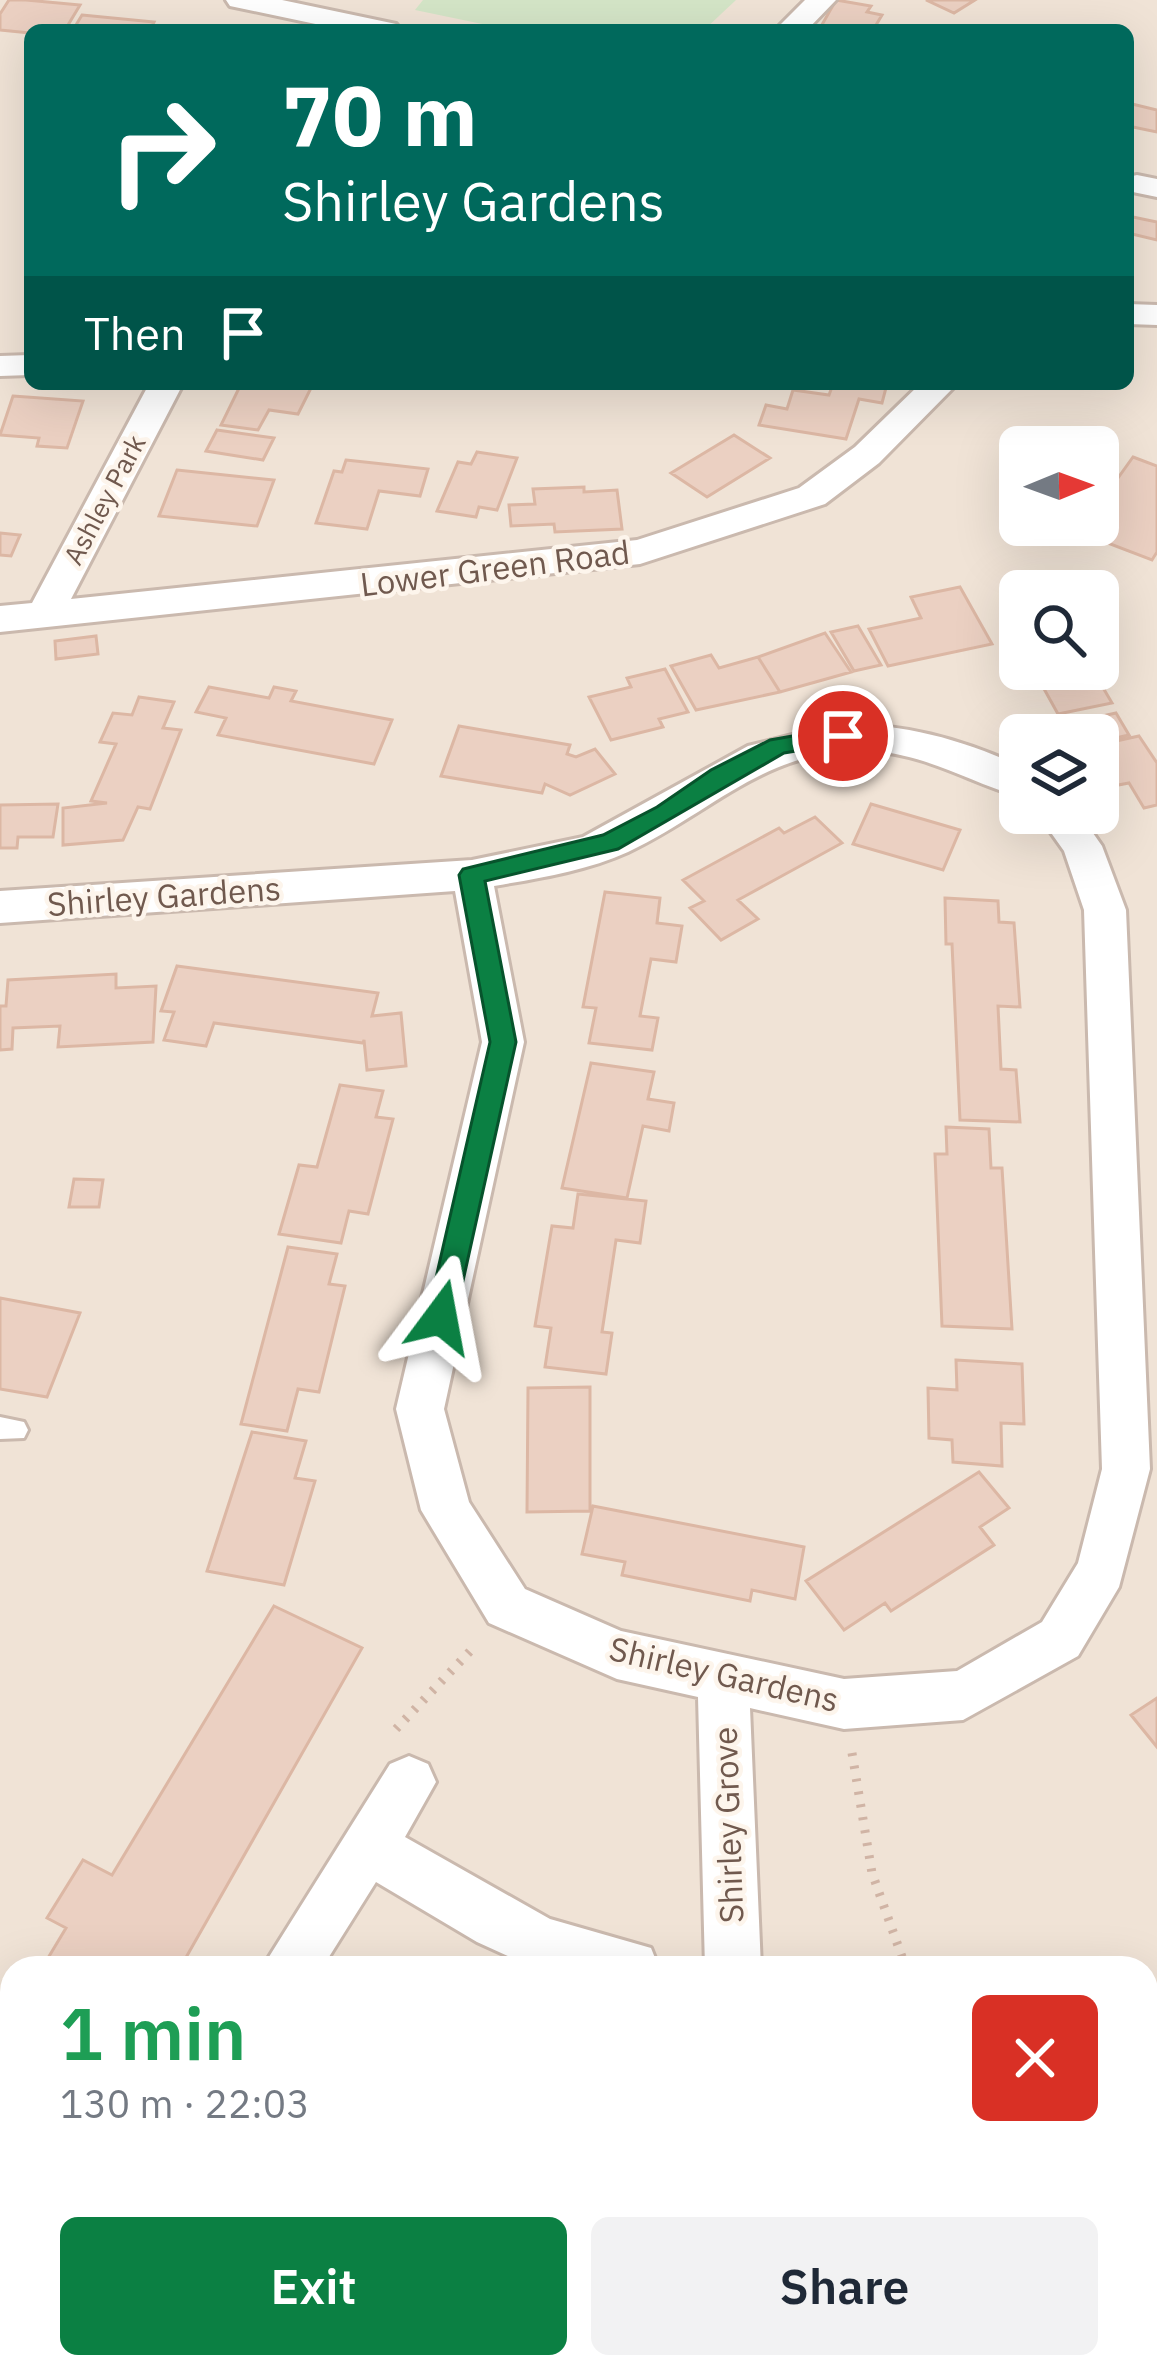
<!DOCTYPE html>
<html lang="en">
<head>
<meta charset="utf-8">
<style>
	:root { --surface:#fff; --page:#f2f2f3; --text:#1f2937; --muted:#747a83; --accent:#0b8043 }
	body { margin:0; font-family:"IBM Plex Sans",sans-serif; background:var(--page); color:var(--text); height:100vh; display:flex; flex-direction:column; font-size:45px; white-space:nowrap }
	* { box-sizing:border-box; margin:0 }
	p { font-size:39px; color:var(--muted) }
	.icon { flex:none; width:66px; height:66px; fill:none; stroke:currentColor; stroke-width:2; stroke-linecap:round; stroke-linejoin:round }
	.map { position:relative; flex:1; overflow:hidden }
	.drawer { position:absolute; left:0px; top:1956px; width:1158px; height:423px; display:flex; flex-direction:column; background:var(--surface); border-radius:36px 36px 0 0; box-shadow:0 12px 48px #0002 }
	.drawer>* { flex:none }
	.guide { position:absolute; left:24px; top:24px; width:1110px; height:366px; border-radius:18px; box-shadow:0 12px 48px #0002; background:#00695c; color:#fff; overflow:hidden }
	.needle { width:78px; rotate:89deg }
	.fabs { position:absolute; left:999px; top:426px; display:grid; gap:24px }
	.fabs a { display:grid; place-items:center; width:120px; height:120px; border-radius:18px; background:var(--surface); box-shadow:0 12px 48px #0002; font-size:60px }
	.pin { position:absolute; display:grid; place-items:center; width:102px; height:102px; color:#fff; margin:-51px; border:6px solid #fff; border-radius:50%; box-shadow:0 3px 12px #0007 }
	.me { position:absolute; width:132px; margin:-66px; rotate:13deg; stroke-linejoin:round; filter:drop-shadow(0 0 9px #0008) }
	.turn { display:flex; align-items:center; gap:42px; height:252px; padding:0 60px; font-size:54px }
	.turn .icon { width:156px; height:156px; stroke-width:2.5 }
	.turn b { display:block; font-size:84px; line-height:102px }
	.then { display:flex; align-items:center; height:114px; padding:0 60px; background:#0003; gap:24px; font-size:45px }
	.round { display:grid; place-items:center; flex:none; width:126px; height:126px; border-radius:18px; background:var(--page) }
	.summary { display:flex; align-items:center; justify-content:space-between; height:204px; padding:0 60px }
	h1 { font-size:72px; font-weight:600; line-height:90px; color:#1e9e55 }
	.primary-button { display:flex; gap:24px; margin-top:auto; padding:24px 60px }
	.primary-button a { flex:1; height:138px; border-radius:18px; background:var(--accent); color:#fff; font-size:48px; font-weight:600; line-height:138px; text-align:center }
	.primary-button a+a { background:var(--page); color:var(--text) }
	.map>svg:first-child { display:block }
	.residential { fill:#f0e3d6; fill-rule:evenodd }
	.green { fill:#d4e5c7 }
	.building { fill:#ebd0c2; stroke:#dcb7a4; stroke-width:3 }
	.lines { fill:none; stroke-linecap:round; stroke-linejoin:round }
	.lane-casing { stroke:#cab9ae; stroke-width:6 }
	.street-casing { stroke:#cab9ae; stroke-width:6 }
	.path { stroke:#d0b4a5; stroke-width:9; stroke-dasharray:3 10; stroke-linecap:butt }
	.lane { fill:#fff; fill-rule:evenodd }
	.street { fill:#fff; fill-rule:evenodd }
	.route { fill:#0b8043; stroke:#07532c; stroke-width:3 }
	.labels { text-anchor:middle; stroke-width:9; stroke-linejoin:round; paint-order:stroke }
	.far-street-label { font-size:27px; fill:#70594e; stroke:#fdf5ec }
	.street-label { font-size:33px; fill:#70594e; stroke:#fdf5ec }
</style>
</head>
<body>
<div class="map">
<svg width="1157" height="2377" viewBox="0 0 1157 2377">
	<rect width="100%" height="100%" fill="#f9f1e7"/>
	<path class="residential" d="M0,0H1157V2377H0ZM30,30H1128V384H30ZM1020,447H1098V525H1020ZM1020,591H1098V669H1020ZM1020,735H1098V813H1020ZM12,1968H1146V2367H12Z"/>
	<path class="green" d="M423,0H736L704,30H511L415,10Z"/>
	<path class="building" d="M9,0H26L80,5L65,30L30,33L0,30V14Z
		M836,0L871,6L867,12L882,15L873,30H819Z
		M926,0H975L954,13Z
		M82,15L154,22L150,30H73Z
		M1128,103L1157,110V132L1128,126Z
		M1128,216L1157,222V240L1128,233Z
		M241,384H313L298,414L269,410L258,430L221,425Z
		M833,384H887L882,403L859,399L846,439L759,425L766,405L787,409L793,390L829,395Z
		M13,396L83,401L67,448L37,446L39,438L0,435Z
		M217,430L274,438L263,460L206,451Z
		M734,435L770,458L707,497L671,473Z
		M477,452L517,458L497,510L479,507L476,517L437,511L458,462L471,464Z
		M1133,457L1157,466V552L1152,560L1079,532L1084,525H1098V506Z
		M346,460L383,464L428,469L420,496L379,491L367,529L316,523L334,471L342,472Z
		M177,470L274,480L257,526L159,516Z
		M584,487V492L617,490L622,529L555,532L554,524L511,526L509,505L535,504L533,489Z
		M0,533L20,535L11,556L0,555Z
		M960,587L992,644L888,666L869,629L921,618L911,597Z
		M858,626L881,665L854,671L831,632Z
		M825,633L851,672L780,692L758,657Z
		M96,636L98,654L56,659L55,641Z
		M711,655L719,668L758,657L780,692L696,710L671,666Z
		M665,669L688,712L659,719L663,727L611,740L589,697L631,687L627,678Z
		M1033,669H1092L1112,703L1058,714Z
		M209,687L269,698L274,687L296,691L291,701L392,720L374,764L218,735L226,718L196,712Z
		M139,697L174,702L163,728L181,730L150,809L138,807L123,840L63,845V808L107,803L91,801L116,744L100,742L113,713L132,715Z
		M1116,713L1129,735L1098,742V735H1088L1079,721Z
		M459,726L570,745L567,754L576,757L595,749L615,774L570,795L545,784L542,793L441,776Z
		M1139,736L1157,763V805L1144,808L1129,783L1113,786L1098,760V745Z
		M58,804L53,837H18L17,848H0V805Z
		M871,804L960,830L943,870L853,844Z
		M815,817L842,843L738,900L758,919L721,940L690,908L704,901L683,880L779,828L784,833Z
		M605,892L660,898L657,923L682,926L676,962L651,959L640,1016L658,1018L652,1050L589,1043L596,1008L583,1007Z
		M945,898L998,901L999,922L1014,923L1020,1007L998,1006L1001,1069L1016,1070L1020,1122L960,1120L952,944H946Z
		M177,966L378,993L372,1016L401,1013L406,1066L367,1070L364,1040L363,1043L214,1023L206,1046L164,1040L174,1012L161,1011Z
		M116,974V988L156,986L153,1042L58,1047L60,1026L13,1028L12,1049L0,1050V1006H6L8,980Z
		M591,1063L654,1072L648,1099L674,1103L669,1131L643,1126L627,1198L562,1188Z
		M340,1085L383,1091L376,1117L393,1119L368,1214L349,1211L341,1243L279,1234L299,1165L317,1167Z
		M946,1127L989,1129L991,1168H1002L1012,1329L942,1326L935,1154H947Z
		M74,1179L103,1180L99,1207H69Z
		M578,1194L646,1201L640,1243L616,1240L602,1332L612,1333L606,1374L545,1367L551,1328L535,1326L552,1226L573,1228Z
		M288,1247L337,1254L329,1284L345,1286L319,1392L298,1389L287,1431L241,1424Z
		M0,1298L80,1313L47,1397L0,1389Z
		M956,1360L1022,1364L1024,1424L1001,1423L1002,1466L953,1462L952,1440L929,1438L928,1388L957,1390Z
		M590,1387V1511L527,1512L528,1388Z
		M252,1432L306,1441L295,1478L315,1481L284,1585L207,1571Z
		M979,1472L1009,1508L980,1527L994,1545L891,1611L885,1603L844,1630L806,1581Z
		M593,1506L804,1547L795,1599L752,1590L750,1601L622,1575L625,1562L582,1554Z
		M274,1606L362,1648L180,1968H42L66,1928L47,1918L83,1860L112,1875Z
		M1157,1698V1747L1131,1715Z
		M1146,2059L1157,2064V2196L1146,2191Z
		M681,2367H868L886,2377H677Z"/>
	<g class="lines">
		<defs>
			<path id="lane" d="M0,1417L24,1422L28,1430L24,1438L0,1439Z
				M982,2367H1014L1010,2377H978Z"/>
			<path id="street" d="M226,0H282L396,24L401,30H344L230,6Z
				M805,0H836L807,30H775Z
				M1137,175L1157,179V197L1128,191V177Z
				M1128,304L1157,305V325L1128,324Z
				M30,355V375L0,376V356Z
				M149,384H183L71,599L637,540L799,488L855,447L920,384H957L879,463L825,504L640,564L0,632V606L32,603Z
				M836,724C902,723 961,739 1020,766V797C969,782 926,754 871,751C766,747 715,811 628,852C586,871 540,878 494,886L524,1042L444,1409L469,1502L525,1589L621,1631L844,1679L957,1671L1042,1622L1078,1563L1102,1469L1084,910L1064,851L1037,813H1079L1102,846L1126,910L1150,1469L1119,1587L1078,1656L963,1720L844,1729L750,1708L761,1968H705L698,1697L617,1679L489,1623L421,1510L396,1409L482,1042L455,891L0,923V891L472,860L583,837L748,746Z
				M409,1756L428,1764L436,1782L405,1837L550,1919L651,1948L659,1968H534L477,1942L376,1882L322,1968H262L390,1764Z
				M565,2367H630L625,2377H561Z"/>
		</defs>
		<use href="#lane" class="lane-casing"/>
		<use href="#street" class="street-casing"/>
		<path class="path" d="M396,1729L476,1645
			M852,1753L872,1873L906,1968"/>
		<use href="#lane" class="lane"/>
		<use href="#street" class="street"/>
	</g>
	<path class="route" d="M843,727L855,736L851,742L784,753L618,849L485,881L516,1042L455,1317L451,1326H431L427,1317L490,1042L459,875L463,869L603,835L657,807L711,770L770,740Z"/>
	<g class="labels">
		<g class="far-street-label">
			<text transform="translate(105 500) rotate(-62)" y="9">Ashley Park</text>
		</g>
		<g class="street-label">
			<text transform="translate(495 568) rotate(-7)" y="12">Lower Green Road</text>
			<text transform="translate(164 896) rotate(-4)" y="12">Shirley Gardens</text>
			<text transform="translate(724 1674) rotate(13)" y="12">Shirley Gardens</text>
			<text transform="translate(728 1825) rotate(-92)" y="12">Shirley Grove</text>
		</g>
	</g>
</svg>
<div class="fabs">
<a><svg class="needle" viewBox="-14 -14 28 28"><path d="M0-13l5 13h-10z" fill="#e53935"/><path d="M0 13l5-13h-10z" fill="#747a83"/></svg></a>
<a><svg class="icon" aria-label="search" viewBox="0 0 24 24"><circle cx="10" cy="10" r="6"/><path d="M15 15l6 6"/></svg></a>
<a><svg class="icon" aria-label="layers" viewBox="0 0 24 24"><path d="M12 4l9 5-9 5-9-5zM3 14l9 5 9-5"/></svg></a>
</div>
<div class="pin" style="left:843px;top:736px;background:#d93025"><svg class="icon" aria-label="arrive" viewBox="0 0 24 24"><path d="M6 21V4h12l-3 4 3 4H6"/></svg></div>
<svg class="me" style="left:441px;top:1317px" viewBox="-20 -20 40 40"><path d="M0-17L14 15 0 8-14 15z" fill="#0b8043" stroke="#fff" stroke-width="4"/></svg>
<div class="guide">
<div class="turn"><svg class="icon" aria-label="right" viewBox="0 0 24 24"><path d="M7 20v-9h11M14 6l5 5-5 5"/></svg><div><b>70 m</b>Shirley Gardens</div></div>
<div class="then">Then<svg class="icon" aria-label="arrive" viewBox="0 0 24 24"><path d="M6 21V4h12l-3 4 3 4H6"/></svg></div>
</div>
<section class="drawer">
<div class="summary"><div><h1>1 min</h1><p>130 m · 22:03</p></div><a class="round" style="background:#d93025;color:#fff"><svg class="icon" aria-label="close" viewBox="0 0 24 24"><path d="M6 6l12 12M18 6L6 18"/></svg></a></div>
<div class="primary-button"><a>Exit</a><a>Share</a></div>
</section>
</div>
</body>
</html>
